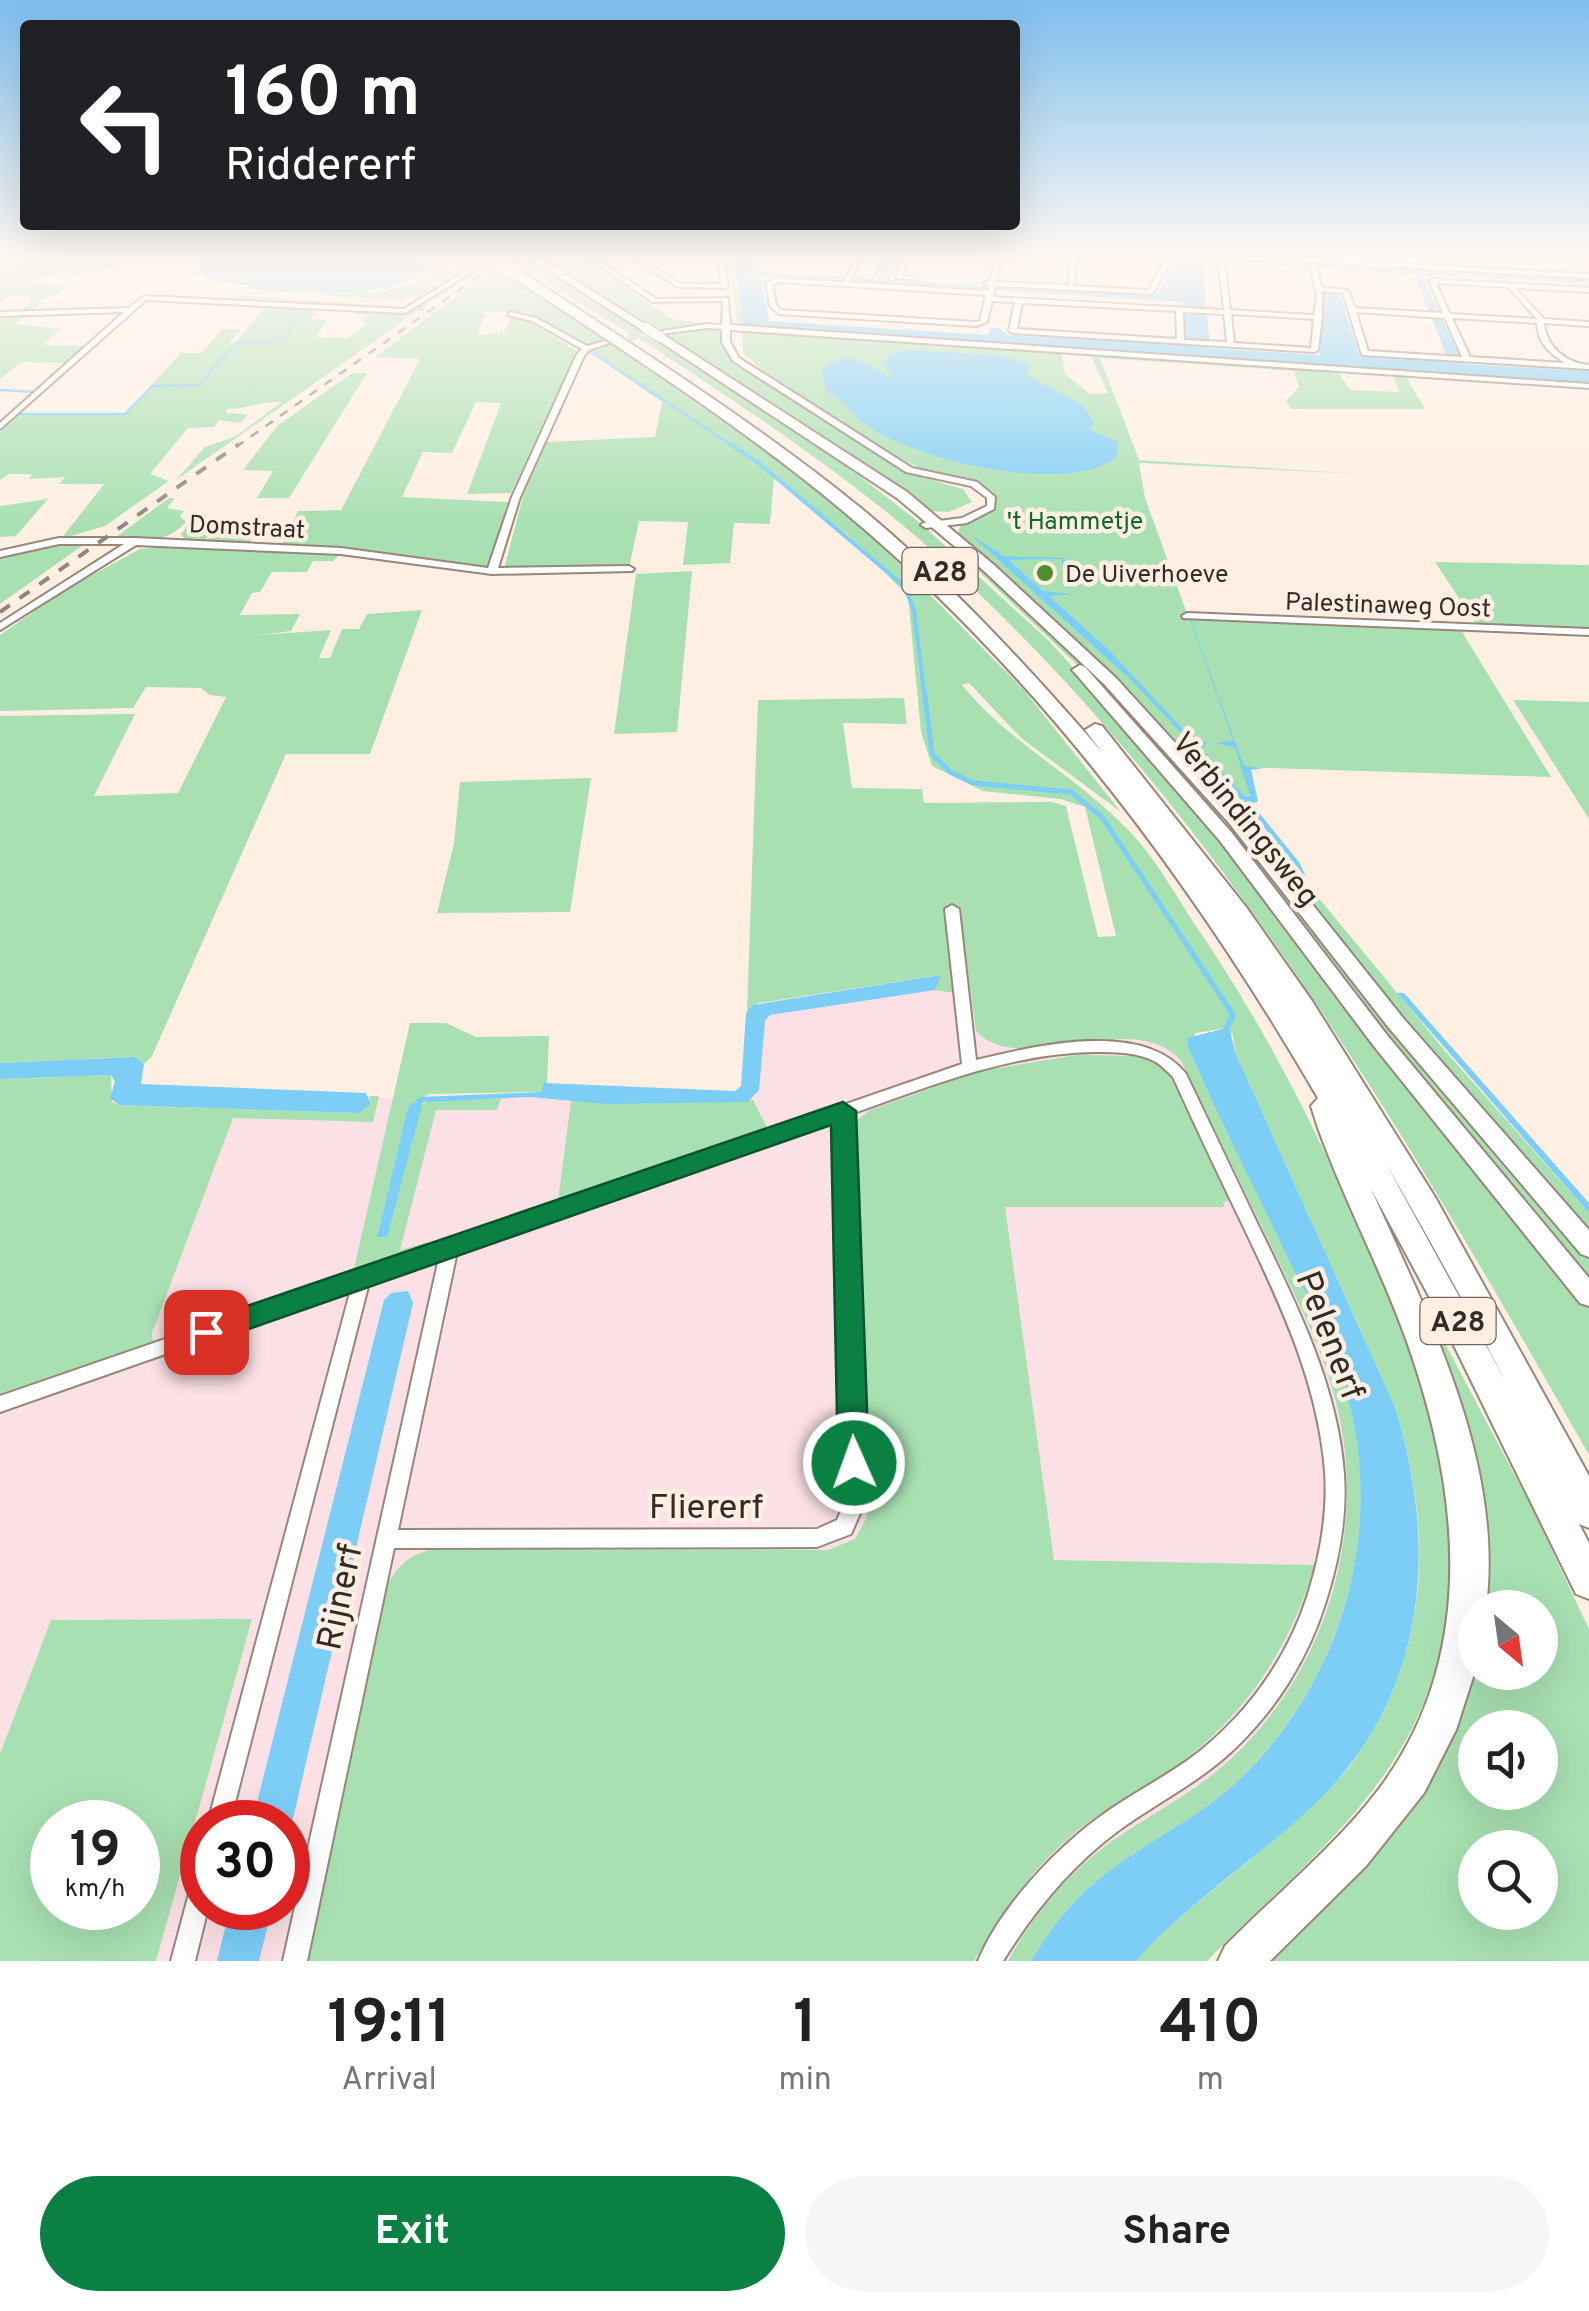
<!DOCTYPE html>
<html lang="en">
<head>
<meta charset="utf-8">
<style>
	:root { --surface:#fff; --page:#f6f6f6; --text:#222; --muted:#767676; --accent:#0b8043 }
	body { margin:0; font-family:Overpass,sans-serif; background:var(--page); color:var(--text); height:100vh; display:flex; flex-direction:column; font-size:38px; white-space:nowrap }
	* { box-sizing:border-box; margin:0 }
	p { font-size:32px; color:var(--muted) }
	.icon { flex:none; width:55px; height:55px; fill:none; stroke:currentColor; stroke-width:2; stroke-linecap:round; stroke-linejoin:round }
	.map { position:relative; height:1961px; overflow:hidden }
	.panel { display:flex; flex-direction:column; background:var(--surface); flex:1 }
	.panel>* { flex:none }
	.banner { position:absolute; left:20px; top:20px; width:1000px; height:210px; border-radius:10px; box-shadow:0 10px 40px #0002; background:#202124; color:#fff; overflow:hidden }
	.needle { width:65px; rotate:151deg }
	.controls { position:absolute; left:1458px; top:1590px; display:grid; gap:20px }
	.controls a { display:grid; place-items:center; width:100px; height:100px; border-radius:50%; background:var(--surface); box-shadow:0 10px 40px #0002; font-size:50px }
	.speed { position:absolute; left:30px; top:1800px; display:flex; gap:20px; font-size:50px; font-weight:700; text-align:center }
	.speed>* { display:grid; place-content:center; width:130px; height:130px; border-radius:50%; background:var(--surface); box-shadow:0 10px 40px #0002; line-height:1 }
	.speed small { font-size:25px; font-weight:400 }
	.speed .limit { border:15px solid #d22; background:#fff; color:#111 }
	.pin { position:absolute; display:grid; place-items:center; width:85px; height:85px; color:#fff; margin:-42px; border-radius:20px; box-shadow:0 5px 15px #0006 }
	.me { position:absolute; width:110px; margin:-55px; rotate:358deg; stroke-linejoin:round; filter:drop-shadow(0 0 8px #0008) }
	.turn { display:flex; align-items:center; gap:35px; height:210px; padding:0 40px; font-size:45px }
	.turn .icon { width:130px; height:130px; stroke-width:2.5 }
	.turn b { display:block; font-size:70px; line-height:85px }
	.eta { display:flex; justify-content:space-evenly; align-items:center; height:170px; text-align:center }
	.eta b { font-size:60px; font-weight:700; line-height:70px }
	.cta { display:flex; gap:20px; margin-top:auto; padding:20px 40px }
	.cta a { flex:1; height:115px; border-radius:60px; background:var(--accent); color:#fff; font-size:40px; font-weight:700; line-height:115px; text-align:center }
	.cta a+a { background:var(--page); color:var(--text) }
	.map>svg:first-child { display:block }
	.commercial { fill:#fbe1e6; fill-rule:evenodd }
	.green { fill:#a8e0b1; fill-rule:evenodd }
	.water { fill:#7ccef7; fill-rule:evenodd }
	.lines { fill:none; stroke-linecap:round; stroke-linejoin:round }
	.stream-far3 { stroke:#7ccef7; stroke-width:2.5 }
	.stream-far2 { stroke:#7ccef7; stroke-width:4 }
	.stream-far1 { stroke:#7ccef7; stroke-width:5 }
	.stream { stroke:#7ccef7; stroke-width:6 }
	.street-tunnel { stroke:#d6c8bd; stroke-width:8; stroke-dasharray:8 4; stroke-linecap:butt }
	.street-casing { stroke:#988679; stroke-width:4 }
	.secondary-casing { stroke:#988679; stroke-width:4 }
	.highway-casing { stroke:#988679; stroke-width:4 }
	.street { fill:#fff; fill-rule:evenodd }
	.secondary { fill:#fff; fill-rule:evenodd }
	.highway { fill:#fff; fill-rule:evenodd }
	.rail-far1 { stroke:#90857c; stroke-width:2.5; stroke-dasharray:9 9; stroke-linecap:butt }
	.rail { stroke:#90857c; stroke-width:4; stroke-dasharray:12 12; stroke-linecap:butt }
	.secondary-bridge-casing { stroke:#988679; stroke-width:12; stroke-linecap:butt }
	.highway-bridge-casing { stroke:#988679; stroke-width:16; stroke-linecap:butt }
	.secondary-bridge { stroke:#fff; stroke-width:10 }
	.highway-bridge { stroke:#fff; stroke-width:14 }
	.route { fill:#0b8043; stroke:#07532c; stroke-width:2.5 }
	.poi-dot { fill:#508d2c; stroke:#ffefe3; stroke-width:4 }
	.labels { text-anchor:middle; stroke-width:9; stroke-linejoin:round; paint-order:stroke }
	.far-park-label { font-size:25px; fill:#0f692e; stroke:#ffefe3 }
	.far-street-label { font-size:25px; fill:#332c26; stroke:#ffefe3 }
	.far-poi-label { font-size:25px; fill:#332c26; stroke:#ffefe3; text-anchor:start }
	.shield { fill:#ffefe3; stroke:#70665f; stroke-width:2.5 }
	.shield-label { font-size:28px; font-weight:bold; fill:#332c26 }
	.street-label { font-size:30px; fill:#332c26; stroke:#ffefe3 }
	.near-street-label { font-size:35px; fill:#332c26; stroke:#ffefe3 }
</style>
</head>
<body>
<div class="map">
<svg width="1589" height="1961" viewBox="0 0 1589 1961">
	<rect width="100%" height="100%" fill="#ffefe3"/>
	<path class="commercial" d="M931,813L1118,1032L1198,1040L1369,1408L1343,1679L1057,1961H0V1072L128,1100L745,1095L759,1007ZM52,1822H138V1908H52ZM202,1822H288V1908H202Z"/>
	<path class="green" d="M0,257H157L75,276L67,269L32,281L67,287L47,300H38L44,302L31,312L9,313L25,307L32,297L9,296L0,302Z
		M541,257H582L671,319L721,325L657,331Z
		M728,257H733V277L745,326L1589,383L1061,351L1065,374L1090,394L1108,393L1090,354L1337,371L1350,390L1399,392L1393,374L1405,375L1425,409H1291L1286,401L1299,387L1294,371L1100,358L1139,460L1362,474L1139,463L1145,498L1189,619L1461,630L1551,777L1243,767L1252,795L1244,796L1185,736L1446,1052L1589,1213V1241L1466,1100L1294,886L1000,570L958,533L961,524L993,509V494C973,477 944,478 920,468C869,444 783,391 743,353L742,331L758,330L738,327Z
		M489,261L176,480L205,447L236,436L282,402C261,401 248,409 227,409L226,413L248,414L241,423L219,420L214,427L188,428L150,474L169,481L105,526L61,539L104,484H59L65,477L29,479L32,474H9L0,480V432L19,414H125L181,353H201L222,329H241L229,343L234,344L267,305L319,308L311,319L328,320L315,337L348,338L368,323L360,322L365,315L354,314L358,310L412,311Z
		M535,261L646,333L639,336L650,335L819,445L919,522L1048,640L1168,771L1589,1302V1455C1405,1132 1215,804 935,553C847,475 750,411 652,347C617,324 548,288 524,262Z
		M497,266L607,341L581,346L532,314L537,313L450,311L485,313L477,336L503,331L502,337L511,317H521L577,351L511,493L467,494L501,403L476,402L452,453L423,452L402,497L508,502L490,567L282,546L298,511L341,510L420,359L375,357Z
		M441,268L454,273L467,269L404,309L235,298L240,295L403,307L419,295L393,300L249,289L235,293L251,286L319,293L384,291L413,284Z
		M27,314L16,324L60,329L43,345L83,346L65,363L21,362L0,379V315Z
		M691,327L721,329L726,350L736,361L904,472L963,489L972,502L949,512L928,511L660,332Z
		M612,345L790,468L871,535L1023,689L1121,812L1021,738L969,683L962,685C1011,745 1081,778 1133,835C1157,861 1175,894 1194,923C1273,1039 1324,1145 1379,1273C1406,1335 1438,1400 1447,1467C1459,1546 1454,1634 1422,1707C1376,1814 1286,1879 1207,1961H1136C1181,1910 1236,1875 1285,1830C1308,1808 1337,1785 1355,1759C1431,1651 1433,1529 1395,1407L1235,1052L1233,1035L1226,1028L1196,1033L1188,1047L1203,1081C1233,1143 1263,1204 1292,1265C1310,1301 1330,1338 1342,1376C1388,1516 1348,1669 1245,1774C1203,1817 1145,1841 1098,1880C1071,1902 1049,1931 1031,1961H1008C1035,1912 1071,1869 1118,1837C1158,1810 1200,1789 1235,1755C1328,1666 1367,1530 1337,1406C1324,1351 1298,1302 1274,1252C1243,1188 1212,1124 1181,1061C1132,1005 1020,1080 976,1031L959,906L944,907L954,993L935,990L940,975L758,1003L747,1012L758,700L904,698L907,724L843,723L852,788L922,789L924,803L1051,802L1066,806L1098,937L1116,936L1085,807L1060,799L983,791L932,766L921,732L908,596L848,535L774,478L770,524L734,523L730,563L683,565L688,522L639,521L629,568L504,569L523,496L547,442L655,437L662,402L589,352Z
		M352,373H367L289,498H257L273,471L243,470L277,426Z
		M169,498H175L167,508L184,511L180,516L186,522C164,545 143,540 113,539Z
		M48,499L16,536L0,537V506Z
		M211,517H218L206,539L228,535L232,526L252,525L259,531L246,545L187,542L181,534L193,520Z
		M951,537L1139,713L1589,1253V1288L1098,685L945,539Z
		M70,542L86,543L0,604V556Z
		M178,546L341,553L333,561H313L307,572H272L260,592L252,593L240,615L300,614L291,631L260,635L331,630L319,658H330L342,629H359L367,614L422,610L370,754H286L152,1056L144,1064L135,1057L0,1063V716L135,714L94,796L178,793L226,697L210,695L201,688L146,687L133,708L0,711V635L65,590L140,549Z
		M1435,562L1589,565V631L1478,627Z
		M692,571L677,732L614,734L636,574Z
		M1513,700L1589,702V819Z
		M591,778L570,912L437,913L454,843L460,782Z
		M410,1023H446L476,1037L549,1036L547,1083L542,1092L429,1094L408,1107L377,1237L420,1105L432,1100L501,1099L497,1110H436L400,1250L428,1242L426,1248L353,1273Z
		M1077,1055L1143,1056L1167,1070L1230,1201L1223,1202L1225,1207H1005L1054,1560L1315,1565C1289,1651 1242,1721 1168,1772C1136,1794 1101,1810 1072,1835C1030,1871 1001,1913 974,1961H307L385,1590C395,1567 410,1554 434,1549L828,1550L855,1539L867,1517L855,1122L870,1110L980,1071Z
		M111,1075L112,1102L119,1105L359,1113L371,1104L369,1096H379L373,1122L233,1118L152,1333L153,1342L0,1395V1079Z
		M753,1100L768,1129L558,1201L571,1101Z
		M1382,1224L1531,1506L1589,1629V1961H1256L1354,1865L1475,1631V1672H1540V1608L1478,1607ZM1475,1728H1540V1792H1475ZM1475,1848H1540V1912H1475Z
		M252,1619L156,1961H0V1754L51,1620ZM52,1822H138V1908H52Z"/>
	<path class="water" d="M202,257H415L429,268C382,308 270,288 213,281L203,276L197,263Z
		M733,257H757L760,272L871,278L883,257H899L891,280L1157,295L1176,257L1589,278V283L1422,275L1463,364L1589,371V383L744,326ZM1202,262L1414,274L1449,362L1360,357L1339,293L1324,292L1319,355L1210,348ZM761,277L1183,302L1186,345L1008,335L999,328H990L988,335L769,321Z
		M912,350L997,355L1030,364L1028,376L1083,405L1095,424L1088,429L1118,442L1116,458C1063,495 923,461 872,429C855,419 843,399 826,391L822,371C844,347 867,362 888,377L892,374L882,365L891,353Z
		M971,535L1004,556L1065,558L1071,589L1067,588L1061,559L1009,560L1043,591L1073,594L1049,596L1110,651L1193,740L1208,742L1202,749L1244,796H1250L1235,748L1216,743L1233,740L1190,620H1191L1244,766L1264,768L1251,770L1258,801L1252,804L1299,862L1307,879L1214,768L1132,681Z
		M941,975L935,990L770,1015L765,1021L759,1090L748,1102L606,1104L531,1097L423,1102L387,1237H377L408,1107L420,1097L542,1092L543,1083L735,1091L741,1086L746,1013L753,1005Z
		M1397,993H1404L1589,1203V1213Z
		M1226,1028L1230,1030L1235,1052L1395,1407C1438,1546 1428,1691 1320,1799C1261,1857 1191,1899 1136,1961H1031C1049,1931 1071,1902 1098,1880C1145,1841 1203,1817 1245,1774C1349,1669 1387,1517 1342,1376C1330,1338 1310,1301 1292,1266C1257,1193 1220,1121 1188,1047L1187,1038Z
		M135,1057L144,1064L141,1084L366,1093L371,1104L359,1113L119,1105L110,1098L115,1082L111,1075L0,1079V1063Z
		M408,1291L413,1303L288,1840V1822H252L384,1300L391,1293Z
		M230,1908H272L259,1961H217Z"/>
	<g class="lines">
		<path class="stream-far3" d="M418,309L423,310
			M276,342H281L308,307
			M590,351L734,447
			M0,390L34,392L11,413
			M19,414H125L152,386L199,385L235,343L270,342"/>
		<path class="stream-far2" d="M730,444L760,464L904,586L914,610L924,691"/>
		<path class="stream-far1" d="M924,689L932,754L950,772L973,783L1071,792L1102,817L1230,1010"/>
		<path class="stream" d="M1225,1031L1233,1015L1228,1007"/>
		<path class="street-tunnel" d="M605,343L639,336"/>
		<defs>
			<path id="street" d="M489,257H496L405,313L146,300L0,429V423L124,312L0,316V312L129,308L144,296L404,309Z
				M586,257H593L656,299L728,298L730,325L1589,384V388L730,330V342L739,358L912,468L977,482L995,497L994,509L967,523L926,528L921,525L923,523L962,518L987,506V498L971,486L906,472L733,361L722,342V329L707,328L659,334L655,332L707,324L722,325L723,301L653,302Z
				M631,257H638L681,284H721L718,257H724L728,286L725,288L678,287Z
				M857,257H863L850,282L987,291L989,285L983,283L990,281L996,257H1002L996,282L1068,285L1070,257H1076L1074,286L1149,290L1166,257H1172L1154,292L1151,294L995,286L993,297L1224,310L1218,257H1224L1230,310L1314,315L1317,296L1309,263L1236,259L1233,257L1308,259V257H1314L1315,259L1589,274V278L1316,263L1321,287L1348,290L1355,308L1443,313L1429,281L1432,279L1589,288V292L1515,288L1544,319L1589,322V326L1544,323C1546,347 1566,363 1589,365V369L1362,355L1343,293L1322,291V317L1318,350L1314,352L1013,333L1009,331L1015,302L992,301L987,322L976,326L779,314L770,306L766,283L778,278L844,282ZM779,282L986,295L980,321L976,322L781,310L776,305L772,285ZM1436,283L1508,287L1537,319L1450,314ZM1022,303L1176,311L1177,339L1017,329ZM1183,312L1224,314L1227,342L1184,340ZM1356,312L1445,318L1462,357L1368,351ZM1231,314L1314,319L1311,348L1234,343ZM1452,318L1537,323C1538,343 1549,353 1565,363L1470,357Z
				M903,257H909L902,276L917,278V280L895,278Z
				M510,312L536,318L587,346L605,341L609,343L589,350L584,356L520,497L498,568L629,566L634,569L632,571L492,574L341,554L136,545L0,630V623L124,544H59L0,557V551L59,538H135L341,548L488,568L512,497L576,356L582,349L532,321L508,315Z
				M1187,613L1589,629V635L1183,618L1182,616Z
				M952,905L959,909L976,1060C1034,1046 1144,1019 1186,1074C1210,1124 1234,1174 1258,1225C1296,1303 1338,1386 1344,1474C1347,1518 1339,1560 1326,1601C1308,1659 1275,1712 1230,1753C1196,1784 1155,1804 1118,1831C1071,1866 1034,1911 1003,1961H978C1000,1907 1058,1846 1105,1813C1132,1794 1161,1779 1188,1760C1243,1720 1286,1662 1307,1597C1320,1557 1328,1514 1325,1471C1318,1384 1281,1305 1244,1228C1220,1178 1196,1128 1173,1077C1168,1072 1162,1066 1156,1062C1138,1052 1115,1052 1096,1052C1010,1053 930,1086 851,1114L865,1502L851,1534L817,1547L394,1548L307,1961H283L439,1258L369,1283L230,1822H208L351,1289L0,1412V1396L962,1064L945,909ZM836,1120L845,1502L837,1520L817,1529L398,1530L457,1252Z
				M202,1875V1908H208L195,1961H171L191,1886L194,1878Z"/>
			<path id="secondary" d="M527,257H538L651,328L642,330Z
				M656,335H664L907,492L994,565L1116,678L1241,815L1403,1018L1589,1230V1257L1581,1254L1389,1028L1229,823L1104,684L984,571L897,498L656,339Z
				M1080,665L1085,667L1232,833L1387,1035L1589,1278V1306L1580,1303L1373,1045L1220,841L1075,673L1072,670Z"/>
			<path id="highway" d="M511,270H519C635,347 754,421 862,509C950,582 1027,666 1102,752L1085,730L1095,724L1102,726L1246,907L1312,1001L1435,1197L1589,1476V1528L1579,1524L1589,1543V1599L1576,1594L1438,1313L1371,1189C1429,1318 1504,1461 1486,1608H1475V1671L1456,1730L1424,1793L1366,1866L1270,1961H1218L1225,1946C1276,1894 1335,1847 1379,1789C1480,1654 1459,1487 1406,1339C1380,1267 1344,1200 1318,1128L1311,1106L1318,1098C1193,883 1041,678 850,517C744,427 626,353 511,276ZM1385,1162C1427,1234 1466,1306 1505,1380Z"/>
		</defs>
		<use href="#street" class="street-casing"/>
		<use href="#secondary" class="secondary-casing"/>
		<use href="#highway" class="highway-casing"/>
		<use href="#street" class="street"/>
		<use href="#secondary" class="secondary"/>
		<use href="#highway" class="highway"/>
		<path class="rail-far1" d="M236,447L506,257"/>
		<path class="rail" d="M0,612L239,444"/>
		<defs>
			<path id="secondary-bridge" d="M646,328L660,337"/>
			<path id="highway-bridge" d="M491,257L515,273"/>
		</defs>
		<use href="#secondary-bridge" class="secondary-bridge-casing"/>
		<use href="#highway-bridge" class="highway-bridge-casing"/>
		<use href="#secondary-bridge" class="secondary-bridge"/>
		<use href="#highway-bridge" class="highway-bridge"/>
	</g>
	<linearGradient id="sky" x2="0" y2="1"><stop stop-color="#7dbeee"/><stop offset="0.48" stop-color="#fff8f2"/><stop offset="1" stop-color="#fff8f2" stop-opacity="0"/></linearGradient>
	<rect width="1589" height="531" fill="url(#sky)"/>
	<path class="route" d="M843,1102L856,1111L869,1463L865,1473L854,1477L843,1473L838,1463L831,1125L206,1344L195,1341L191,1332L195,1323L206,1320Z"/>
	<circle class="poi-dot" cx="1045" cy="573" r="10"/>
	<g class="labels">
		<g class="far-park-label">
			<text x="1075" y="529">'t Hammetje</text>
		</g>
		<g class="far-street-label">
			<text transform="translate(247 526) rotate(3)" y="9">Domstraat</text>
			<text transform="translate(1388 604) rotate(2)" y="9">Palestinaweg Oost</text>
		</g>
		<g class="far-poi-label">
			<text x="1065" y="582">De Uiverhoeve</text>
		</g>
		<g class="shield">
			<rect x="902.5" y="548" width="75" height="46" rx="8"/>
			<rect x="1420.5" y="1298" width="75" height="46" rx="8"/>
		</g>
		<g class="shield-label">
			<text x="940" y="581">A28</text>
			<text x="1458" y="1331">A28</text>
		</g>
		<g class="street-label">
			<text transform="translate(1246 819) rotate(51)" y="10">Verbindingsweg</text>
		</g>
		<g class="near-street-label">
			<text transform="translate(1331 1335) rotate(69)" y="12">Pelenerf</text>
			<text x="706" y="1518">Fliererf</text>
			<text transform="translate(339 1597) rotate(-78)" y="12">Rijnerf</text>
		</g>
	</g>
</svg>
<div class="controls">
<a><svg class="needle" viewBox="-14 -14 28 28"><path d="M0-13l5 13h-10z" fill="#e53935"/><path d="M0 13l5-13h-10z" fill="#767676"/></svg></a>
<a><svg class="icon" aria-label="sound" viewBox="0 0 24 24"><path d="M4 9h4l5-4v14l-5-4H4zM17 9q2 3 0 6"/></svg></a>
<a><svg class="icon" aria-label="search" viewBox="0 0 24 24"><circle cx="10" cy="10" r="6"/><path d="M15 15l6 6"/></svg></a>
</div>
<div class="speed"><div>19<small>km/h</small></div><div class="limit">30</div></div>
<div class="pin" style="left:206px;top:1332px;background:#d93025"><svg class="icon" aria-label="arrive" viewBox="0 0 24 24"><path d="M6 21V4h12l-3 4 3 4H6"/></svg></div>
<svg class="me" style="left:854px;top:1463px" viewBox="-20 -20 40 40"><circle r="17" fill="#0b8043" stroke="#fff" stroke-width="3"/><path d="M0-11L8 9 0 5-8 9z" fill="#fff"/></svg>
<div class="banner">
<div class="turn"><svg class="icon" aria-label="left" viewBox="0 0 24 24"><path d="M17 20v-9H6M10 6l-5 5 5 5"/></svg><div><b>160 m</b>Riddererf</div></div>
</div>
</div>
<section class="panel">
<div class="eta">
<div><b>19:11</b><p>Arrival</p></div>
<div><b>1</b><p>min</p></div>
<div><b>410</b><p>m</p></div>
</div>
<div class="cta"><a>Exit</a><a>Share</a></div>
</section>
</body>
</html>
